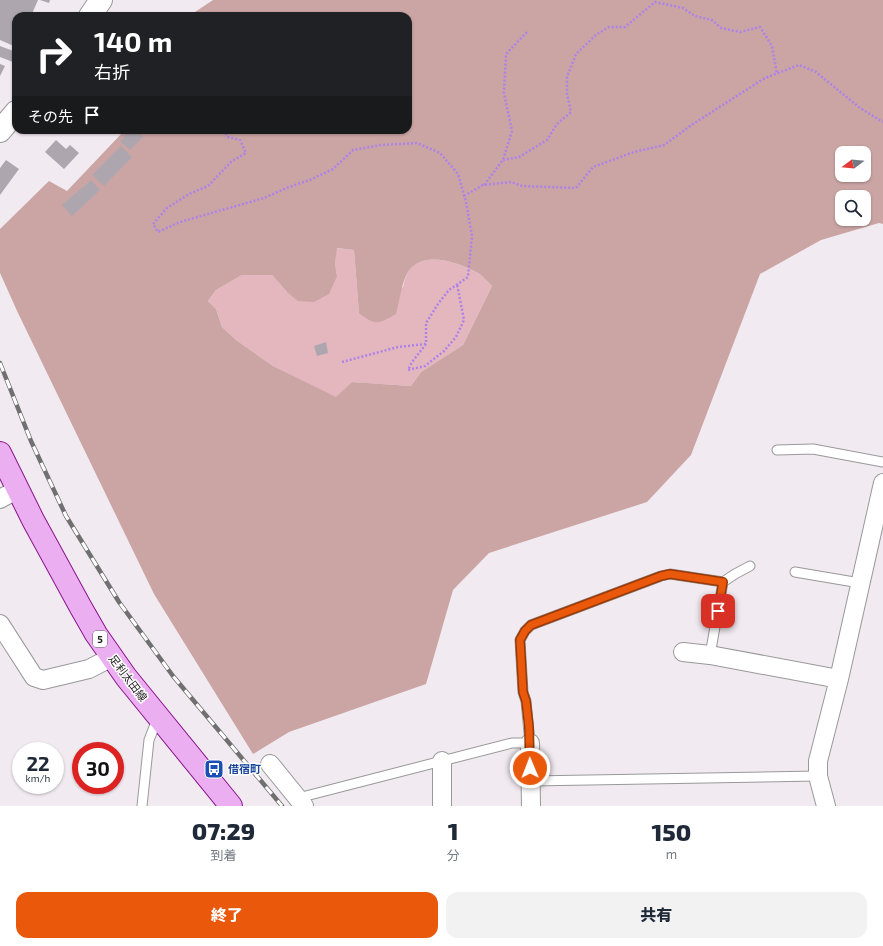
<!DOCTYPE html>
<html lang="ja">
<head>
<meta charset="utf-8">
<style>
	:root { --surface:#fff; --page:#f2f2f3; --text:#1f2937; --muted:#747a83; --accent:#ea580c }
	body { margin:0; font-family:"Exo 2","Noto Sans JP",sans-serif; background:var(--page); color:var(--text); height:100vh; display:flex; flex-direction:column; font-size:15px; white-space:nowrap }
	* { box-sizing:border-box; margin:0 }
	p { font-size:13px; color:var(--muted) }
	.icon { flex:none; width:22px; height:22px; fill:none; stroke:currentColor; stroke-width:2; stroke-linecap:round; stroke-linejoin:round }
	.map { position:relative; height:806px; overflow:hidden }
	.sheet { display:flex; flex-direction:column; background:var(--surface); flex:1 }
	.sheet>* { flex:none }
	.banner { position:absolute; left:12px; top:12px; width:400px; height:122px; border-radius:12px; box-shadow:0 1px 3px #0004; background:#202124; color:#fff; overflow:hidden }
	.needle { width:26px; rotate:254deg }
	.controls { position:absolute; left:835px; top:146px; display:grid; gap:8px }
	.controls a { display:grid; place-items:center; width:36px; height:36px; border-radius:8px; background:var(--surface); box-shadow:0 1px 3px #0004; font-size:20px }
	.speed { position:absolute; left:12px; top:742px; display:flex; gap:8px; font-size:20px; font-weight:700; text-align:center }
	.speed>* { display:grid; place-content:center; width:52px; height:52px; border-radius:50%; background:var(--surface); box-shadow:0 1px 3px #0004; line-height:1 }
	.speed small { font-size:10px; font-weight:400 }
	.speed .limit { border:6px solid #d22; background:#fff; color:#111 }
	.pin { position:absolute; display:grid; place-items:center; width:34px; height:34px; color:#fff; margin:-17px; border-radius:8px; box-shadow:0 2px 6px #0006 }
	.me { position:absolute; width:44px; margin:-22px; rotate:359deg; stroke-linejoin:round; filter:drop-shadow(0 0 3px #0008) }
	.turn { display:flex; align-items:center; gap:14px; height:84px; padding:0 16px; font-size:18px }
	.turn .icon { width:52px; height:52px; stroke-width:2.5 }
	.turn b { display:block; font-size:28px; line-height:34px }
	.then { display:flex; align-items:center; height:38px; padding:0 16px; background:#0003; gap:8px; font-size:15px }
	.eta { display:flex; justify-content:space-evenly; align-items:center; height:68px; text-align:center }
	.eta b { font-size:24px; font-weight:800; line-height:28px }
	.action { display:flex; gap:8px; margin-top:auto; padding:8px 16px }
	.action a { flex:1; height:46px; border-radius:12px; background:var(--accent); color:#fff; font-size:16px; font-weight:800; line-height:46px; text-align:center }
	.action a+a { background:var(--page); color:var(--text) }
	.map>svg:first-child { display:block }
	.grass { fill:#e4b7be }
	.forest { fill:#caa5a4; fill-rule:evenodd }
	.building { fill:#ada6af }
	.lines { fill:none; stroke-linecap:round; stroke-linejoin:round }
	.service-casing { stroke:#999; stroke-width:11 }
	.minor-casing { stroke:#999; stroke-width:20 }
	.tertiary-casing { stroke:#999; stroke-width:24 }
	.primary-casing { stroke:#8b138c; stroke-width:24 }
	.path { stroke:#ae82e9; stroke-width:2.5; stroke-dasharray:2 2; stroke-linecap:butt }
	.service { stroke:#fff; stroke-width:9 }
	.minor { stroke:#fff; stroke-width:18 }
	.tertiary { stroke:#fff; stroke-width:22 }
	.primary { stroke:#eaaef1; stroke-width:22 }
	.rail-casing { stroke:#707070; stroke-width:4.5 }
	.rail { stroke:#fff; stroke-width:3; stroke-dasharray:9; stroke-linecap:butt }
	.route-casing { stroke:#983908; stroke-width:10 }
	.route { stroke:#ea580c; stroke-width:7 }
	.labels { text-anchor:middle; stroke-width:3; stroke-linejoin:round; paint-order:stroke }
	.shield { fill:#fff; stroke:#646464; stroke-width:1 }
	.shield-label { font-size:10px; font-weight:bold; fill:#222 }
	.street-label { font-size:11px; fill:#222; stroke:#fff }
	.transit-label { font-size:11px; font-weight:bold; fill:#164399; stroke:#fff; text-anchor:start }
</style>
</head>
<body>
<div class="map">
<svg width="883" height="806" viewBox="0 0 883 806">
	<rect width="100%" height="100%" fill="#f1eaf1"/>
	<path class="grass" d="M336,248L354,250L359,313L403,287C404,283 405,277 408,272C422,249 459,263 478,273C483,276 488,282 492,286L463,345L421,372L411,386L352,382L336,398L273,366L236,340L222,327L216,309L208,301L216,290L242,275H272L287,292L337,276L335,263Z"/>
	<path class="forest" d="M213,0H883V224L879,223L821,240L760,274L691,455L647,502L489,553L453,590L426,684L289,732L253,754L154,594L18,313L0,273V229L49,181L67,191L123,132L121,130H408V16H189ZM842,153H864V175H842ZM842,197H864V219H842ZM337,248L354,250L359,313C376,326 378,324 396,314C399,303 402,281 408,272C423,249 459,263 478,273C483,276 488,282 492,286L463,345L421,372L411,386L352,382L336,397L273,366L236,340L222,327L216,309L208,301L216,290L242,275H272L287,292L298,301L314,302L329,294L337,276L335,263Z"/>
	<path class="building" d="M0,0H38L31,16H16V47L0,40Z
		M40,0H50L49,3Z
		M0,46L16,52L13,62L0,57Z
		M0,64L5,66L0,76Z
		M131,130H137L143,137L130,150L120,141Z
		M56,140L66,149L70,145L79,153L64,169L45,152Z
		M121,146L132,157L104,186L92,175Z
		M6,160L19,169L0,195V168Z
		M91,180L100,190L72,216L62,205Z
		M326,342L328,353L317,356L314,346Z"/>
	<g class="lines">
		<defs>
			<path id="service" d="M777,450L813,449L883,462
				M795,572L860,583
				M710,655L723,582L735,574L750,566
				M531,781L818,776
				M298,798L512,743H530L526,701L523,692L520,640L525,631L531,625L661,576L670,574L723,582
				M142,806L149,740L158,717"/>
			<path id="minor" d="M0,499L18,489
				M0,624L34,677L43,680L89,669L112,657
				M683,652L710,655L839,679
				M530,743L531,806
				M270,764L304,806
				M442,806V761
				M826,806L818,776V761L839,679L883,483"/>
			<path id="tertiary" d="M90,16L101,0
				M0,131L16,112"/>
			<path id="primary" d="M0,453L33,520L80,606L96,634L126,677L231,806"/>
		</defs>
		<use href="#service" class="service-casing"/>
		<use href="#minor" class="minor-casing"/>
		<use href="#tertiary" class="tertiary-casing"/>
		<use href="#primary" class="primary-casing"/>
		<path class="path" d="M223,130L228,137L240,140L246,153L232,161L208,186L189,194L167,208L153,224L158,232L180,222L264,198L289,187L310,180L333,169L353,150L381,145L417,143L440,153L458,174L466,202L472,236L468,277L449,290L438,304L426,323V344L398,347L342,362
			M503,160L519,157L547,140L557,124L571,112L567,94V77L576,54L597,34L609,27H625L655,2L683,8L695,16L712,20L721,28L740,32L760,27L772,46L777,74
			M484,185L503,160L512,131L504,93L506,54L528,31
			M464,196L483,185L511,182L522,186L576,188L593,167L634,152L664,145L693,124L765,78L799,65L816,72L860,108L883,122
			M426,344L412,362L408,370L425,366L444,351L456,337L464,320L457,284"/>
		<use href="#service" class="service"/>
		<use href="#minor" class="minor"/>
		<use href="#tertiary" class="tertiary"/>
		<use href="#primary" class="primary"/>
		<defs>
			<path id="rail" d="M0,363L31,441L66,516L119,602L173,676L282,806"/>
		</defs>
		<use href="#rail" class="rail-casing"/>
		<use href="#rail" class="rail"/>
	</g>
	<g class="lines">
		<defs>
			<path id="route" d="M530,768L529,727L526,701L523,692L520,640L525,631L531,625L661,576L670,574L723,582L718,611"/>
		</defs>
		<use href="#route" class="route-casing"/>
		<use href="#route" class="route"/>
	</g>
	<defs>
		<symbol id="bus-square" viewBox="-11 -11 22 22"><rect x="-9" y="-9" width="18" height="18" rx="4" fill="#1a4fb4" stroke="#fff"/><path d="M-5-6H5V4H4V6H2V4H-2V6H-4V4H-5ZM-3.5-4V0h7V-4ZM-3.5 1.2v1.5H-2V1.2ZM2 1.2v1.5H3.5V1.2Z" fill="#fff"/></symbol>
	</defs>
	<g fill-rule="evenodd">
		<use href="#bus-square" x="203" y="758" width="22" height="22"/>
	</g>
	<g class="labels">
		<rect class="shield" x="93" y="631" width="14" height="16" rx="3"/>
		<g class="shield-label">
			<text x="100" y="643">5</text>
		</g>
		<g class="street-label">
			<text transform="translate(128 678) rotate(53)" y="4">足利太田線</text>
		</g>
		<g class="transit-label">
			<text x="228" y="773">借宿町</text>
		</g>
	</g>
</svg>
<div class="controls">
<a><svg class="needle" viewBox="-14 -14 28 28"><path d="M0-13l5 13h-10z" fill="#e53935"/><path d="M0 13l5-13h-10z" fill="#747a83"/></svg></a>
<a><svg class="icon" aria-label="search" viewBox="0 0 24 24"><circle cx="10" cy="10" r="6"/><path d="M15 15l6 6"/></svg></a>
</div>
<div class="speed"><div>22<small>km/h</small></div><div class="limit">30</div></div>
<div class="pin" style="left:718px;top:611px;background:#d93025"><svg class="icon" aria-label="arrive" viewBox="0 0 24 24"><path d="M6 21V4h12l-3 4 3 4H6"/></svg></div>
<svg class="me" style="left:530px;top:768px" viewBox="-20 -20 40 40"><circle r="17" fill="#ea580c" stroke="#fff" stroke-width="3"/><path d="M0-11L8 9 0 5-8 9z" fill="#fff"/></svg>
<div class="banner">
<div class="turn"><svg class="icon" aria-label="right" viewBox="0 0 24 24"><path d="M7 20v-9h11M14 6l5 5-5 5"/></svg><div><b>140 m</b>右折</div></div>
<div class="then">その先<svg class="icon" aria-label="arrive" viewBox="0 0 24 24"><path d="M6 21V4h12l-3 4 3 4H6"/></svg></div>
</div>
</div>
<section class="sheet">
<div class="eta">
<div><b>07:29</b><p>到着</p></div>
<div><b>1</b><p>分</p></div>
<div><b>150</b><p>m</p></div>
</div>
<div class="action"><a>終了</a><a>共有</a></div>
</section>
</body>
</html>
